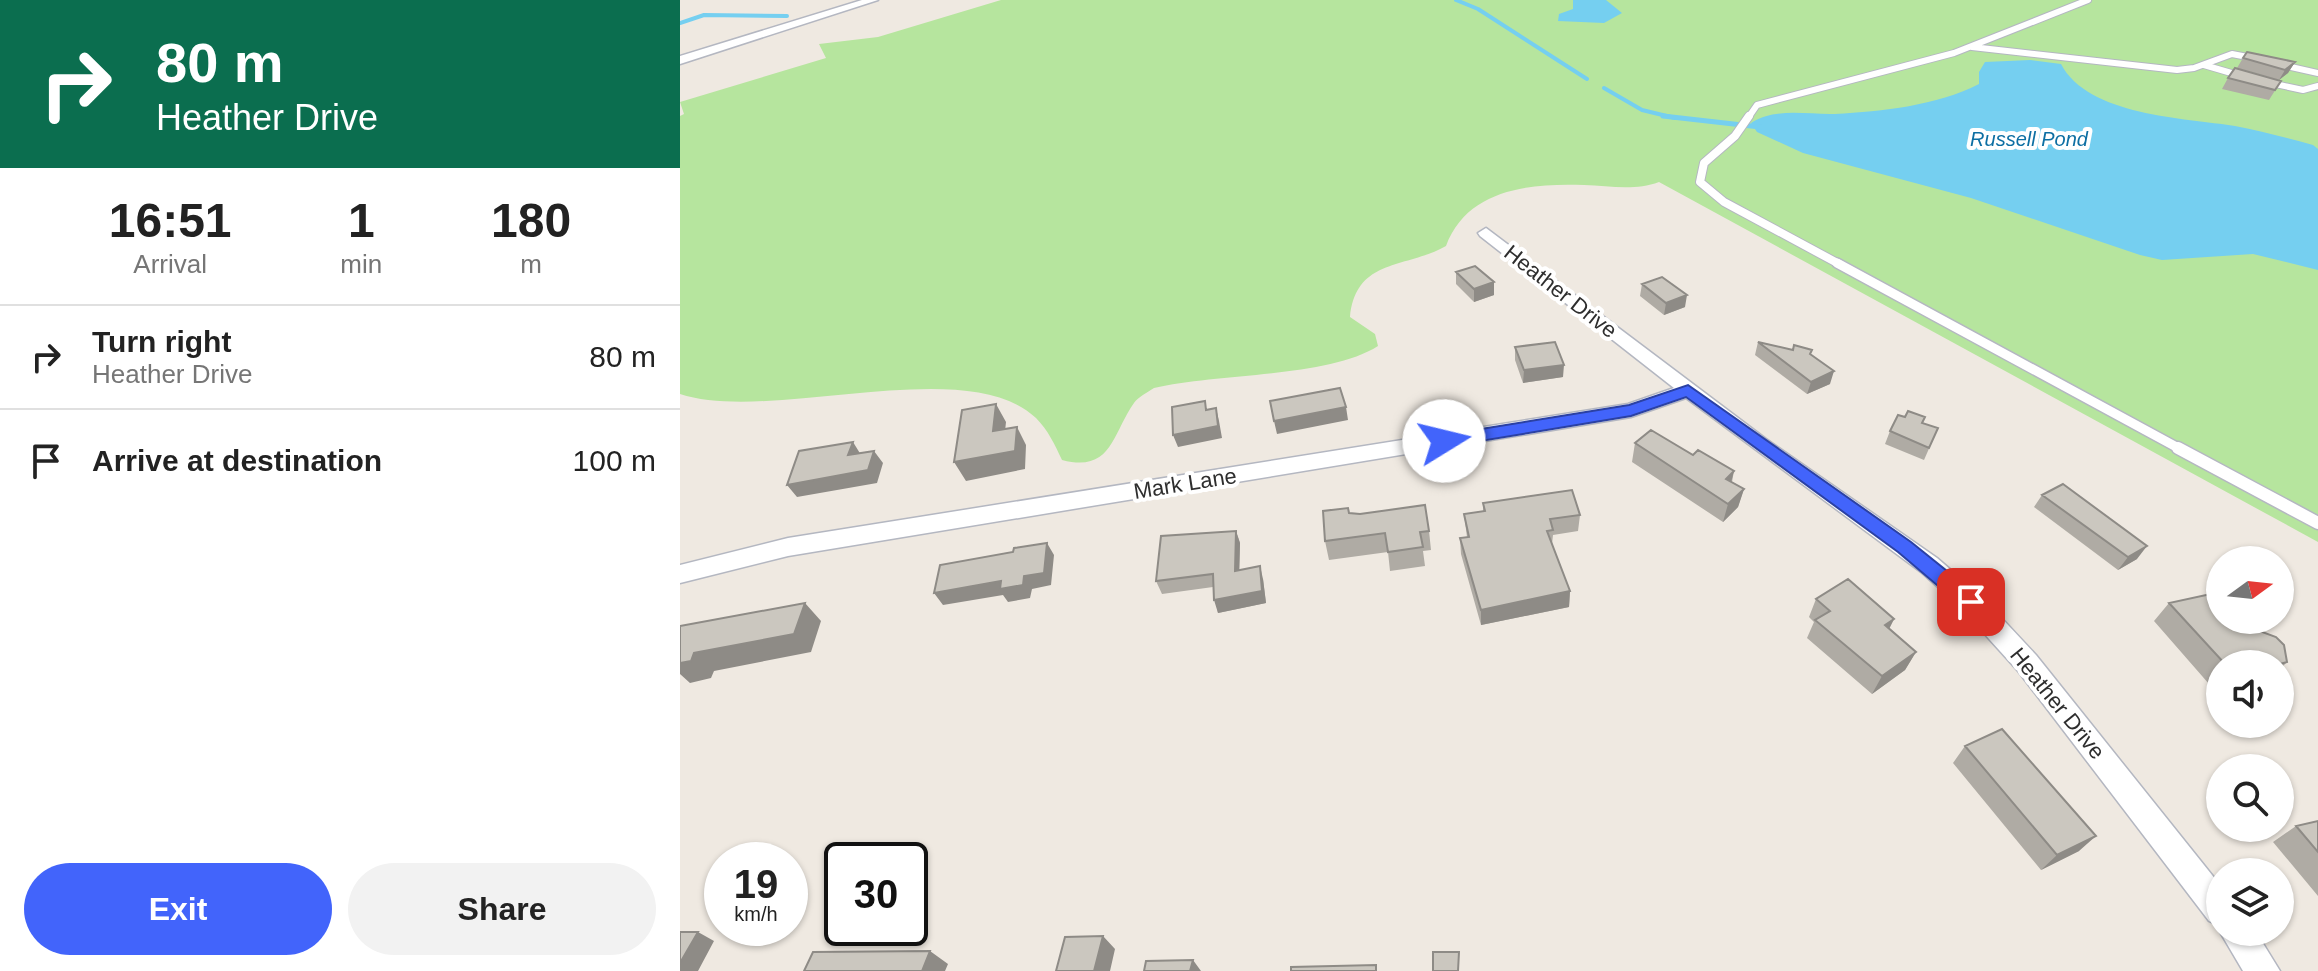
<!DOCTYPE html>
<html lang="en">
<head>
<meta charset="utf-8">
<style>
	:root { --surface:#fff; --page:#f2f2f2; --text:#222; --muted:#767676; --line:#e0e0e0; --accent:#4264fb }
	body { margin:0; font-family:Arial,sans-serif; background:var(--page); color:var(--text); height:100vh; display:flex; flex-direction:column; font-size:30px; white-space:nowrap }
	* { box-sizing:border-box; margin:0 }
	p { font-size:26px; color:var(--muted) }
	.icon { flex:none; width:44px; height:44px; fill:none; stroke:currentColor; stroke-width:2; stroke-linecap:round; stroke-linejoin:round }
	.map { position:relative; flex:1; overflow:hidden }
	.side { display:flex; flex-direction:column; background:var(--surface); width:680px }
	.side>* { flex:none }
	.banner { background:#0b6e4f; color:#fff; overflow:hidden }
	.needle { width:52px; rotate:75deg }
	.fabs { position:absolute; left:1526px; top:546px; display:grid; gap:16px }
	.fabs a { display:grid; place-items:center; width:88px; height:88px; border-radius:50%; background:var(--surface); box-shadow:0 2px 6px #0004; font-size:40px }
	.speed { position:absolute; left:24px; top:842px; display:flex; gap:16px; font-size:40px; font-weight:700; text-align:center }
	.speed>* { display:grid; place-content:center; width:104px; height:104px; border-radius:50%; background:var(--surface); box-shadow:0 2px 6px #0004; line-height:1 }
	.speed small { font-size:20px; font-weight:400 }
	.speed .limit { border:4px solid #111; border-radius:12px; background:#fff; color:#111 }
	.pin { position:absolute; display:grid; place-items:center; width:68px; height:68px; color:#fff; margin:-34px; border-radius:16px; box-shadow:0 4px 12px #0006 }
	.me { position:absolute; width:88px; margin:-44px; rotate:81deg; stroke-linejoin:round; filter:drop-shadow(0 0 6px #0008) }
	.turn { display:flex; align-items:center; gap:28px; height:168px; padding:0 24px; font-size:36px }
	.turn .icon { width:104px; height:104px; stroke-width:2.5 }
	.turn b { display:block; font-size:56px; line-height:68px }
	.eta { display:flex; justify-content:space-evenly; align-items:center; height:136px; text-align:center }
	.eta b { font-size:48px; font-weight:800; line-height:56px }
	.action { display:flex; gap:16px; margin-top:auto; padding:16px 24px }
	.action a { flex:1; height:92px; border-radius:48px; background:var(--accent); color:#fff; font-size:32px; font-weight:800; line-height:92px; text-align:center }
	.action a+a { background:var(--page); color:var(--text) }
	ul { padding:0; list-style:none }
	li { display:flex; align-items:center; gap:24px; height:104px; padding:0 24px; border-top:2px solid var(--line) }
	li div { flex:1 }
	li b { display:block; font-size:30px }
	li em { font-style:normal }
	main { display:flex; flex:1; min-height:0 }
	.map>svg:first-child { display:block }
	.green { fill:#b6e59e }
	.water { fill:#75cff0 }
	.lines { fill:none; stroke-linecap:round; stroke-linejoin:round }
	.stream-far1 { stroke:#75cff0; stroke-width:4 }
	.stream { stroke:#75cff0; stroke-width:5 }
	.service-far3-casing { stroke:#b4b7c1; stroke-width:8 }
	.service-far2-casing { stroke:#b4b7c1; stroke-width:10 }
	.service-far1-casing { stroke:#b4b7c1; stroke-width:12 }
	.service-casing { stroke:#b4b7c1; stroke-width:15 }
	.minor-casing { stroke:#b4b7c1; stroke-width:3 }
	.service-far3 { stroke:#fff; stroke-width:6 }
	.service-far2 { stroke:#fff; stroke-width:8 }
	.service-far1 { stroke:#fff; stroke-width:9 }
	.service { stroke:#fff; stroke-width:12 }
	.minor { fill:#fff; fill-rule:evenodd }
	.wall { fill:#afaba4 }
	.shaded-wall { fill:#8e8b86 }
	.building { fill:#cbc7bf; stroke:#8e8b86; stroke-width:2 }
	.route { fill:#4264fb; stroke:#2b41a3; stroke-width:2 }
	.labels { text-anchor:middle; stroke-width:8; stroke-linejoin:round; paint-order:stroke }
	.far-water-label { font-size:20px; font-style:italic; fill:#0d6fa3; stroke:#fff }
	.street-label { font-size:22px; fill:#2e2e2e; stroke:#fff }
</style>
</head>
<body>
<main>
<section class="side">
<div class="banner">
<div class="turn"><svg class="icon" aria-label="right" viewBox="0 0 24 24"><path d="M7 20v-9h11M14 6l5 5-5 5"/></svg><div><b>80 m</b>Heather Drive</div></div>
</div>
<div class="eta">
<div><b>16:51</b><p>Arrival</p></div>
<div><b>1</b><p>min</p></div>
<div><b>180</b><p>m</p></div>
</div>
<ul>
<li><svg class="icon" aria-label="right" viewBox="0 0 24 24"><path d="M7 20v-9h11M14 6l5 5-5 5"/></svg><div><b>Turn right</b><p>Heather Drive</p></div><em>80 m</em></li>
<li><svg class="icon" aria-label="arrive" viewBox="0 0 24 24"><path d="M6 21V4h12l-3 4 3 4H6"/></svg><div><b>Arrive at destination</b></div><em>100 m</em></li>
</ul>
<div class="action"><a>Exit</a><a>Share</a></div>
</section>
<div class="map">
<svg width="1638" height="971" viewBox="0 0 1638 971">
	<rect width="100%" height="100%" fill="#efe9e1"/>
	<path class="green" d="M321,0H1638V542L979,182C955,191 930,186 904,185C850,183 787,189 766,246C725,269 676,258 670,317L695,334L698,346C648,378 536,373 474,388C468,392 458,397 454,403C432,434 432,473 382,460C375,445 368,430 356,418C287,352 90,424 0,394V116L4,114L0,102L146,58L139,44L198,37Z"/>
	<path class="water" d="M893,0H926L942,13L924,23L878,21L879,14L893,9Z
		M1350,60L1381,64C1408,116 1505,118 1555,126C1582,131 1607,138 1633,145L1638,149V270L1573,254L1482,260L1460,255L1291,198L1123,153L1077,132L1071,123C1095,107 1128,115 1155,114C1203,111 1256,106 1299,84V72L1305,62Z"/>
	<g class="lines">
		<path class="stream-far1" d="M776,0L798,9L907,79
			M0,23L24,15L107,16
			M924,88L962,110L995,118"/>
		<path class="stream" d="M983,116L1080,127"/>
		<defs>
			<path id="service-far3" d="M1292,47L1497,70L1514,68L1552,54L1578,59
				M1598,64L1638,73
				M1524,65L1565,77
				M1586,82L1623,90L1638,86
				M1068,118L1077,105L1274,53L1408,0"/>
			<path id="service-far2" d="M1069,116L1055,136L1024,163L1020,182L1044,202L1161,265"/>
			<path id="service-far1" d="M1157,263L1502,450"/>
			<path id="service" d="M1498,448L1638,523"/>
			<path id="minor" d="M182,0H198L0,64V56Z
				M806,228L1086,439L1257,558L1300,595L1356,655L1540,885V926L1529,921L1338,671L1282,609L1241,572L1006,398L951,417L108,556L0,583V565L108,538L948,404L994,388L800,236L798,233Z
				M1540,932H1576L1600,971H1563Z"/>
		</defs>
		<use href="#service-far3" class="service-far3-casing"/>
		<use href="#service-far2" class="service-far2-casing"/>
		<use href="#service-far1" class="service-far1-casing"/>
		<use href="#service" class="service-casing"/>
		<use href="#minor" class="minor-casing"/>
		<use href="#service-far3" class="service-far3"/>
		<use href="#service-far2" class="service-far2"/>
		<use href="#service-far1" class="service-far1"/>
		<use href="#service" class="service"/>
		<use href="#minor" class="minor"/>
	</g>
	<path class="wall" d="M1563,58L1615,62L1608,73L1599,80L1557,68Z
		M1548,78L1601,81L1589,100L1542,89Z
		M776,272L814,282V295L794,302L776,284Z
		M962,284L1005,307L984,315L960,296Z
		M1078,342L1130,354L1150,384L1127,394L1075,355Z
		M835,347L883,377L843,383L835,360Z
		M1242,423L1258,428L1244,460L1205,444L1210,431Z
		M955,443L1013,455L1054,471L1052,482L1064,489L1058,507L1043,522L952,462Z
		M1362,495L1457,559L1438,570L1354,507Z
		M803,503L900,515L898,531L873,535L872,544L890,591L889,607L801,625L781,554L780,538L787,537L784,514L803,511Z
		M669,513L749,531L751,550L743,551L745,566L710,571L708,552L649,560L645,541Z
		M556,531L560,543L559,570L583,579L586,603L538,613L533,587L482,594L476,581Z
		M1136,599L1214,619L1209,629L1236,652L1225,670L1192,694L1127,638L1134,622L1129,617Z
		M1489,603L1574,629L1607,662L1600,669V664H1540V691L1536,692L1474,621Z
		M1285,746L1399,851L1361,870L1273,763Z
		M1638,821V896L1593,842L1616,826Z"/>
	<path class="shaded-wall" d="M1615,62L1608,73L1599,80L1605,70Z
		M814,282V295L794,302V289Z
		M1007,295L1005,307L984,315L986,303Z
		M884,365L883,377L843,383L844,370Z
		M1154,371L1150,384L1127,394L1131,382Z
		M316,404L326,422L323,450L313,431Z
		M666,407L668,420L597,434L594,421Z
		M536,408L539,421L542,438L498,447L493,435Z
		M337,427L346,445L345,469L286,481L274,462Z
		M173,442L181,455H168Z
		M194,451L203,463L197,483L117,497L107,485Z
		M1054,471L1049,490L1046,479Z
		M1064,489L1058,507L1043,522L1048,504Z
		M556,531L560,543L559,584L555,571Z
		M367,543L374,555L371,585L352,589L350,598L328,602L323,595L263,605L254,593L344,576Z
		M1467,546L1457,559L1438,570L1448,557Z
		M580,566L583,579L586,603L538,613L534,600Z
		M890,591L889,607L801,625V610Z
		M125,603L141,621L131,652L34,671L31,678L10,683L0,674V659Z
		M1214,619L1205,637V625Z
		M1236,652L1225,670L1192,694L1202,676Z
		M1416,836L1399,851L1361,870L1377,855Z
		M18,932L34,941L18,971H0V963Z
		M423,936L435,949L430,971H414Z
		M250,951L268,964L265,971H242Z
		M513,960L521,971H510Z"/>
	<path class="building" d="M1567,52L1615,62L1605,70L1563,58Z
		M1555,68L1601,81L1595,90L1548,78Z
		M795,266L814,282L794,289L776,272Z
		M982,277L1007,295L986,303L962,284Z
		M875,342L884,365L844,370L835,347Z
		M1078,342L1113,350L1114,345L1132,350L1130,354L1154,371L1131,382Z
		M660,388L666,407L594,421L590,401Z
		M525,401L526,410L536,408L538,426L493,435L492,407Z
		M316,404L313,431L337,427L335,451L274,462L282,410Z
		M1228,411L1245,417L1242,423L1258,428L1249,448L1210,431L1218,415L1225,417Z
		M971,430L1013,455L1018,450L1054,471L1046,479L1064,489L1048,504L955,443Z
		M173,442L168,455L194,451L188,470L107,485L119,451Z
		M1383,484L1467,546L1448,557L1362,495Z
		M892,490L900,515L870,519L873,530L867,531L890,591L801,610L780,538L789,537L784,514L805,511L803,503Z
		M745,505L749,531L740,532L743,547L708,552L705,533L645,541L643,511L668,508L669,513L680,514Z
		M556,531L555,571L580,566L582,591L534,600L533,574L476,581L481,536Z
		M367,543L364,573L344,576L343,585L320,589L321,581L254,593L260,565L333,552L334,548Z
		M1168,579L1214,619L1205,625L1236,652L1202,676L1135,620L1150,611L1136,599Z
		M1540,592V620H1570L1574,629L1596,637L1604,645L1607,662L1600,664H1545L1489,603Z
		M125,603L114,634L14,653L11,661L0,663V626Z
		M1322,729L1416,836L1377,855L1285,746Z
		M1638,821V852L1616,826Z
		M0,932H18L0,963Z
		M423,936L414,971H376L385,937Z
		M250,951L242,971H124L133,952Z
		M753,952H779L778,971H753Z
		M513,960L510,971H464L466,961Z
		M696,965V971H611V967Z"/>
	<path class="route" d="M1008,385L1231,542L1298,596L1301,602L1298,608H1284L1218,552L1006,397L951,416L764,447L755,441L764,435L949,405Z"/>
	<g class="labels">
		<g class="far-water-label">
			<text x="1349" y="146">Russell Pond</text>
		</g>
		<g class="street-label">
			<text transform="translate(881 291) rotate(38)" y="8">Heather Drive</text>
			<text transform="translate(505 483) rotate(-9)" y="8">Mark Lane</text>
			<text transform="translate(1378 703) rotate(51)" y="8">Heather Drive</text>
		</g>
	</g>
</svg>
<div class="fabs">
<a><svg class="needle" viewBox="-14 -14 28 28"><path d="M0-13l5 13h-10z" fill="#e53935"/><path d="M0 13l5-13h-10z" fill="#767676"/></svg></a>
<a><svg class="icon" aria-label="sound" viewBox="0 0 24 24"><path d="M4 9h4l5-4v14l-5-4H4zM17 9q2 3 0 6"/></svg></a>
<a><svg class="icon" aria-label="search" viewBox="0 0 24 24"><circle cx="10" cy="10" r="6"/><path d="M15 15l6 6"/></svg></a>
<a><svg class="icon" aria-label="layers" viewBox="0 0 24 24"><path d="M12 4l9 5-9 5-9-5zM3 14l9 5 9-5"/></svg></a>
</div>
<div class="speed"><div>19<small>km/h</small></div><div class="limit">30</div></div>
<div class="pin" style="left:1291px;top:602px;background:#d93025"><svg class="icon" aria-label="arrive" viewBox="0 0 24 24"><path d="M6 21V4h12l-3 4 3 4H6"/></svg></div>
<svg class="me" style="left:764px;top:441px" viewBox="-20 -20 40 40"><circle r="19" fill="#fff"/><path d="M0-13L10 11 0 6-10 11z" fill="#4264fb"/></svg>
</div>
</main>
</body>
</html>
